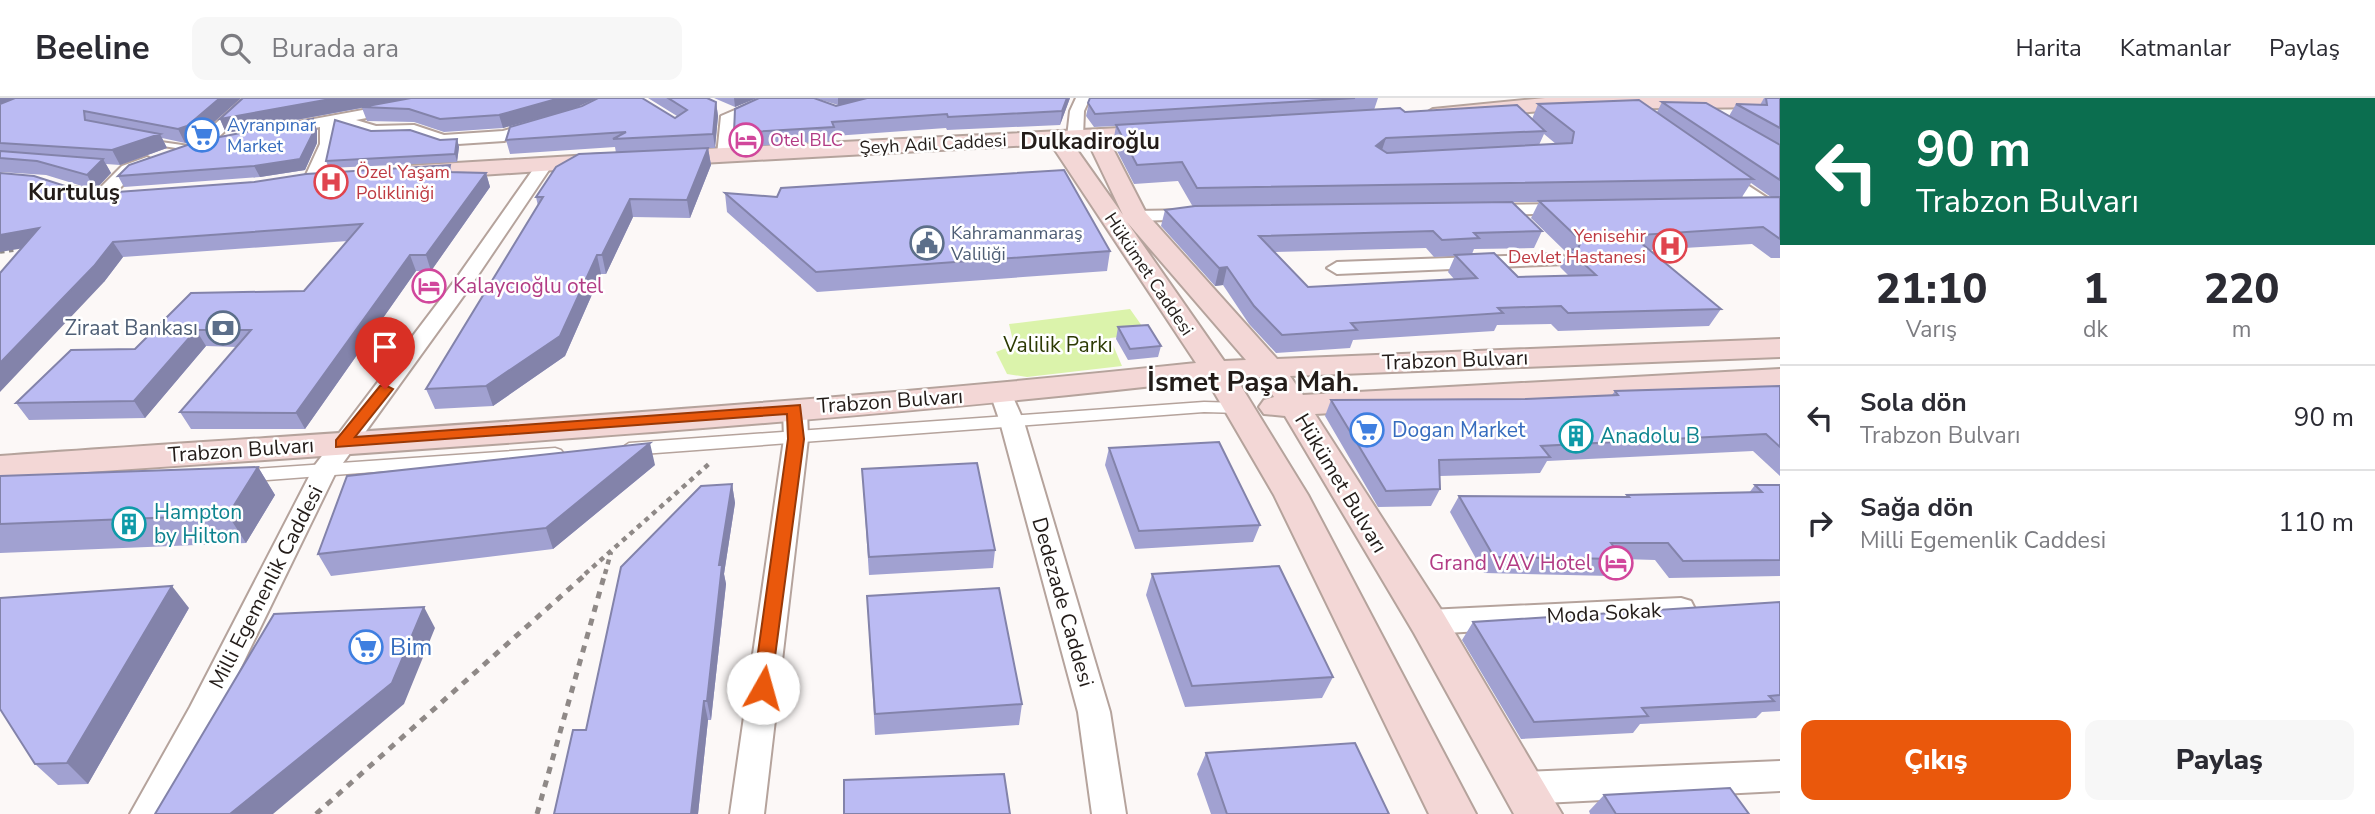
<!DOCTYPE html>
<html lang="tr">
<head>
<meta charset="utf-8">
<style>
	:root { --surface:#fff; --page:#f7f7f7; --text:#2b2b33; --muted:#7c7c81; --line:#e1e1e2; --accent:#ea580c }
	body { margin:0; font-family:"Nunito Sans",sans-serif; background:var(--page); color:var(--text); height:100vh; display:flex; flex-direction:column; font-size:26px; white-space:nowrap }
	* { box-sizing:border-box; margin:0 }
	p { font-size:23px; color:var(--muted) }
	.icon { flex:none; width:38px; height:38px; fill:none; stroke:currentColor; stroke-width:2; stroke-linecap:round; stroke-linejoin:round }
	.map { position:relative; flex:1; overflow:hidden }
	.sheet { display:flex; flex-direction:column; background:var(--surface); width:595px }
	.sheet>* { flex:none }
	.hud { background:#0b6e4f; color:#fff; overflow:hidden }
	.pin { position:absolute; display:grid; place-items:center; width:60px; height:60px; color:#fff; margin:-72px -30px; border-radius:50% 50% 50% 0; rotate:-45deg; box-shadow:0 0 7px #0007 }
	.pin .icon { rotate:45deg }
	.me { position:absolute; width:77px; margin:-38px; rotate:7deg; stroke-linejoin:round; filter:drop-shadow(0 0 5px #0008) }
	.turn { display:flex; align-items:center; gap:24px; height:147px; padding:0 21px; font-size:32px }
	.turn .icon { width:91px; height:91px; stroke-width:2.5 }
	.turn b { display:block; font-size:49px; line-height:60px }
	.eta { display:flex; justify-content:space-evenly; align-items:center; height:119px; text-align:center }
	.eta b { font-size:42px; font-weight:800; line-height:49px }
	.primary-button { display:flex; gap:14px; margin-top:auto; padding:14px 21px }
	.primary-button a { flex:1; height:80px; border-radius:14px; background:var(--accent); color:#fff; font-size:28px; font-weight:800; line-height:80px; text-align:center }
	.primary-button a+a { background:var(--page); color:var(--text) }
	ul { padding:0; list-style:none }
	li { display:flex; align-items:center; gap:21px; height:105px; padding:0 21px; border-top:2px solid var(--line) }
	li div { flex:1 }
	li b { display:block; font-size:26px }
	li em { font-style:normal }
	header { display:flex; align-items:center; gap:42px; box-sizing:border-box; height:98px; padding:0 35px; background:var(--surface); border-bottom:2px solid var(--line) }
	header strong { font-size:33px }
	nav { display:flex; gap:38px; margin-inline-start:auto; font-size:24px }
	.search { width:490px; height:63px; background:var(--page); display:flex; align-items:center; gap:18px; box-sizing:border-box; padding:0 24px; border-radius:14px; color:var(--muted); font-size:26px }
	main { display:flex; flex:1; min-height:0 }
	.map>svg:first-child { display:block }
	.green { fill:#dbf3ab }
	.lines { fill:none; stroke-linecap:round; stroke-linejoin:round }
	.service-casing { stroke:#b5a39c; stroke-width:4 }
	.pedestrian-casing { stroke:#b5a39c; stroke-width:3 }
	.minor-casing { stroke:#b5a39c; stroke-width:4 }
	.secondary-casing { stroke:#b5a39c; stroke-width:4 }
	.path-far2 { stroke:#8f8987; stroke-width:3.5; stroke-dasharray:4.5 4.5; stroke-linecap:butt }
	.path-far1 { stroke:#8f8987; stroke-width:4.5; stroke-dasharray:5 5; stroke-linecap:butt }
	.path { stroke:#8f8987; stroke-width:5; stroke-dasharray:7 7; stroke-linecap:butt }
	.service { fill:#fff; fill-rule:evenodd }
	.pedestrian { fill:#fff; fill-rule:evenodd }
	.minor { fill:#fff; fill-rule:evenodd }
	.secondary { fill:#f3d7d6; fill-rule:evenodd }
	.wall { fill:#a1a1d1; fill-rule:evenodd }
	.shaded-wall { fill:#8383aa }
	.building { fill:#bbbbf3; stroke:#8383aa; stroke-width:2 }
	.route { fill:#ea580c; stroke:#983908; stroke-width:2 }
	.labels { text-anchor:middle; stroke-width:5; stroke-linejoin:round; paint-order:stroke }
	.far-shop-label { font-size:18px; fill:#366cbe; stroke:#fff; text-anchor:start }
	.far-hotel-label { font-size:18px; fill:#b23c85; stroke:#fff; text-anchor:start }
	.far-street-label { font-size:18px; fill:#231c19; stroke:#fff }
	.far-health-label { font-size:18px; fill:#be3a42; stroke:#fff; text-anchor:start }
	.far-service-label { font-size:18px; fill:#4e5e75; stroke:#fff; text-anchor:start }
	.hotel-label { font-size:21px; fill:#b23c85; stroke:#fff; text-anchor:start }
	.service-label { font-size:21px; fill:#4e5e75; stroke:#fff; text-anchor:end }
	.park-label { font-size:21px; fill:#2c3a03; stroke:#fff }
	.street-label { font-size:21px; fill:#231c19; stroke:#fff }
	.shop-label { font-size:21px; fill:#366cbe; stroke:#fff; text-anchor:start }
	.culture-label { font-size:21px; fill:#0d838f; stroke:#fff; text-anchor:start }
	.far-district-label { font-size:23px; font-weight:bold; fill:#231c19; stroke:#fff }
	.near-shop-label { font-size:24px; fill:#366cbe; stroke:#fff; text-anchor:start }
	.district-label { font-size:28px; font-weight:bold; fill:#231c19; stroke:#fff }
</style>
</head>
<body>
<header>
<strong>Beeline</strong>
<div class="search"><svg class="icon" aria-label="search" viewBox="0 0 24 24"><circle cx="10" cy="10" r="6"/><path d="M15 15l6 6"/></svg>Burada ara</div>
<nav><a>Harita</a><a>Katmanlar</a><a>Paylaş</a></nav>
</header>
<main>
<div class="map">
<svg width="1780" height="716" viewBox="0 0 1780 716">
	<rect width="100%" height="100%" fill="#fcf8f7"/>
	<path class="green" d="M1130,211L1142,228L1139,237L1110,240L1122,268L1027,279L1007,276L996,254L1014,247L1009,226Z"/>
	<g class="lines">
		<defs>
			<path id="service" d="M147,42L189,48L193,50L189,52L150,46H147Z"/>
			<path id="pedestrian" d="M1204,304L1241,305L1249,310L1241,315L1204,314L629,357L620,351L629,345Z
				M555,350L561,352L564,356L561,360L241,384L232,378L241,372Z"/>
			<path id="minor" d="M244,0H260L207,50H195V44Z
				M428,0H458L451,4L356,22L376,28L414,27L444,37L503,33L540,23L548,28L504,43L443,47L413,37L375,38L335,26C336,42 329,82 312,86L304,81L320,46V29L281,37L273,32L281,27Z
				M763,0H782L734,23L733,57L731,60H719L717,57L721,18Z
				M1076,0H1090L1084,13L1083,39L1075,44L1067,39L1070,13Z
				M147,59L155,64L134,76L105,105H93L67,94L76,89L96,94L122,68Z
				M545,61L553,66L470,189L335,376L212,629L165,716H130L190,609L315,367L456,181L539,63Z
				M1718,68L1772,103L1775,107L1772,111H1760L1712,77L1710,73Z
				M1569,106L1575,107L1578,111L1575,115L1487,117L1478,112L1487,107Z
				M1195,112L1201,113L1204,117L1201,121L1135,123L1126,118L1135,113Z
				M1560,156L1570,162L1567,166L1337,176L1327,170L1337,164Z
				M1001,288L1009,290L1024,324L1110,614L1126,716H1092L1078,614L1000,324L990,295L993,290Z
				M795,304L803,306L807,311L808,341L764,716H730L784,341L783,311L787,306Z
				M1681,500L1691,503L1695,511L1691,519L1681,522L1428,536L1418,532L1413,524L1418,516L1428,512Z
				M1780,663V693L1524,706L1512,701L1507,690L1512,679L1524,674Z"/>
			<path id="secondary" d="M1545,0H1780V9L1563,11L1433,23L1423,17L1433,11Z
				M1160,28L1167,30L1170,34L1167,38L1109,43L1146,115L1277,261L1780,241V259L1290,278L1303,297L1780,271V289L1315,316L1442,513L1562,716H1514L1414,535L1285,318L1264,316L1259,309L1264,302L1274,299L1260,279L1236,280L1308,397L1476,716H1429L1274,397L1207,282C806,328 403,352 0,380V358C399,330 798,308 1196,265L1051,46L665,67L654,60L665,53ZM1088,44L1123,117L1072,45ZM1127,124L1246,262L1224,263Z
				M607,56L618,63L615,68L406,82L395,75L406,68Z"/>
		</defs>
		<use href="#service" class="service-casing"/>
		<use href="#pedestrian" class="pedestrian-casing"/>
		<use href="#minor" class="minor-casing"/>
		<use href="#secondary" class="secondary-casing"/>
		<path class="path-far2" d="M0,154L15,152"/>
		<path class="path-far1" d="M585,476L710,365
			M605,476L611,454"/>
		<path class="path" d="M316,716L587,475
			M537,716L605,475"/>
		<use href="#service" class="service"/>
		<use href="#pedestrian" class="pedestrian"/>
		<use href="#minor" class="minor"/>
		<use href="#secondary" class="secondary"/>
	</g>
	<path class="wall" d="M0,0H241L194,42L185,45L162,40L167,50L120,67L106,66L111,75L95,92L46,77L0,74Z
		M243,0H597L573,10L675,20L677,18L648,0H707L716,4L718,18L715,50H708L711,67L690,120L633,119L606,176H601L565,258L493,308L435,311L426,291L538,108L536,99L616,55L615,49L510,56L506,42L570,11L503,30L444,34L414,24L367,23L362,10L226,35L220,21Z
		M714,0H757L735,9Z
		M815,0H1070L1060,27L947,32L946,30L834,38L835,43L736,49L734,35L838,7Z
		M1090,0H1378L1374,12L1532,21L1538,6L1657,14L1662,4L1729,18L1736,6L1760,7L1764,0H1780V160H1771L1752,146L1650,152L1721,211L1709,228L1558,233L1551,226L1497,227L1494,233L1353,242L1350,250L1276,255L1249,226L1223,187L1215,188L1161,128L1165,112L1193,109L1178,83L1134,86L1113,45L1116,28L1094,29L1086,18ZM1544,36L1556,46L1539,47ZM1751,85L1771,99H1742ZM1512,104H1539L1531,120L1567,155L1560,169L1569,178L1518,179L1472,156L1474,151L1534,150L1542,133ZM1426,150L1434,159L1455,158L1448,174L1454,181L1308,189L1275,154Z
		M313,21L317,32V45L305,72L260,79L124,89L118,78Z
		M371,33L440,42L457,41L459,49L457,64L329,70L326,63Z
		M450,67L452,75H486L490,89L431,173H416L305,331H191L180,314L237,249L206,248L145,320L29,322L16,305L135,251L304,193L348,143L123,159L104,184L22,150L90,96L254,84Z
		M725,95L777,99L1110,153L1107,173L817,194L727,114Z
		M1118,229L1161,248L1158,259L1128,262L1116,241Z
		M1780,288V378L1753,353L1547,363L1540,375L1440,378V391L1431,408L1378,409L1325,318L1331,302L1526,301L1612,297L1615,293Z
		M1109,350L1260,427L1253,444L1135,451L1105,367Z
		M655,367L553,451L331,478L318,456Z
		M258,369L275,397L246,445L0,455V378Z
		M862,371L995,452L993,470L869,477Z
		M732,386L735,405L724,476L726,486L711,622H708L698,716H554L586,632Z
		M1755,387H1780V478L1669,480L1655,462L1623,461L1611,478L1484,475L1450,414L1459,398L1625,399L1627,397L1749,395Z
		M1152,476L1333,579L1322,600L1185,609L1146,497Z
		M867,498L1022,606L1019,627L875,637Z
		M1780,504V613L1762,614L1756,620L1640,626L1633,635L1521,641L1462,542L1473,524Z
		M189,510L88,686L58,687L35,666Z
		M1206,655L1389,716H1211L1197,676Z
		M1604,697L1749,716H1590L1589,713Z"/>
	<path class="shaded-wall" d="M0,0H21L0,9Z
		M220,0H241L194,42L185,45L178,31Z
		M336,0H414L226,35L220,21Z
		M560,0H597L573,11L503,30L499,17Z
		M734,0H757L735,9Z
		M838,0H867L838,7Z
		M1067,0H1070L1060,27L1062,13Z
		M716,4L718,18L715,50L713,36Z
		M313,21L317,32V45L305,72L260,79L254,68Z
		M160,36L167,50L120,67L112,52Z
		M1386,40L1380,58L1376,48Z
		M457,41L459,49L457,64L455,56Z
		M708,50L711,67L690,120L687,102Z
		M103,61L111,75L95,92L87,77Z
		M486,75L490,89L431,173L426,157Z
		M630,101L633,119L606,176L602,157Z
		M39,130L49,146L0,154V137Z
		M113,144L123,159L104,184L0,294V265Z
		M410,157L416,173L305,331L296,315Z
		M597,157L601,176L565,258L493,308L486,288Z
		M1227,169L1223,187L1215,188L1219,170Z
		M196,232L206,248L145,320L134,303Z
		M650,345L655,367L553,451L546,430Z
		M258,369L275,397L246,445L228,417Z
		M732,386L735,405L724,476L726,486L711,622L707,603L719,467Z
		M172,488L189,510L88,686L67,665Z
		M424,509L435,530L404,606L273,716H230Z
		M704,603L708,622L698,716H691Z"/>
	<path class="building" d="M15,0H220L187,28L178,31L84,13L85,22L160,36L112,52L0,45V6Z
		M243,0H336L220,21Z
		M411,0H560L499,17L440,21L409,11L362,9Z
		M598,0H642L675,20L687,12L668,0H707L716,4L713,36L613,41L626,34L506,42L510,29L582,8Z
		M759,0H814L836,8L867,0H1067L1062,13L948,19L947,16L832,24L834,29L734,35L735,11Z
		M1090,0H1355L1095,16L1088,5Z
		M1766,0H1780V30L1736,6L1767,7Z
		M1639,2L1753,81L1197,90L1182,64L1137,67L1116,27L1400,10L1405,14L1517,7L1545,33L1386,40L1376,48L1387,55L1572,45L1574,34L1538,6Z
		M1662,4L1706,5L1780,47V82Z
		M313,21V35L300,61L254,68L118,78L129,67L199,43Z
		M335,22L371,33L410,32L440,42L457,41L455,56L326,63Z
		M708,50L687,102L630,101L602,157H597L560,238L486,288L426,291L543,99H536L556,69L579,56Z
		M0,53L103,61L87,77L37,63L0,60Z
		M450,67L448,74L486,75L426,157H410L296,315L180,314L251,232H196L134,303L16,305L71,252L135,251L191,195L304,193L362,126L113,144L94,168L0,265V175L39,130L0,137V75L34,78L90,96L254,84L306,76Z
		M1064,72L1110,153L816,174L725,95L777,99L781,90Z
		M1780,99V141L1763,129L1639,137L1642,140H1635L1721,211L1568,215L1561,208L1498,210L1503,215L1351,225L1357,232L1282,237L1254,208L1227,169L1219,170L1165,112L1195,108L1512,104L1542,133L1474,135L1479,140L1442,142L1433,133L1259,138L1308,189L1477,180L1455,157L1494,155L1518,179L1596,177L1569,152L1578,151L1581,143L1539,103Z
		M1148,227L1161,248L1130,251L1118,229Z
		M1780,288V349L1766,336L1541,348L1550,359L1439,362L1440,391L1386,393L1331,302L1526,301L1618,297L1615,293Z
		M1219,344L1260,427L1139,433L1109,350Z
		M650,345L546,430L318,456L347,378Z
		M977,365L995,452L869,459L862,371Z
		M258,369L228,417L0,426V378Z
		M732,386L719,467H722L707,603H704L691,716H554L573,632H586L621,469L701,388Z
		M1755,387H1780V462L1683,463L1668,445H1611L1623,461L1494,459L1459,398L1629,399L1627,397L1762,394Z
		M1279,468L1333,579L1192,588L1152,476Z
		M172,488L67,665L35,666L0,611V500Z
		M999,490L1022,606L875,616L867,498Z
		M1780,504V597L1769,598L1774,603L1642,610L1648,618L1534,624L1473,524Z
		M424,509L392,585L230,716H155L274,516Z
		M1355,645L1389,716H1227L1206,655Z
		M1004,676L1010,716H844V682Z
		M1730,690L1749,716H1616L1604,697Z"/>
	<path class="route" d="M385,287L393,291L355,339L800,307L804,341L770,596L763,599L756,596L753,590L788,341L787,316L336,349V342L380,288Z"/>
	<defs>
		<symbol id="supermarket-ring" viewBox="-11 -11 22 22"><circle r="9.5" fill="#fff" stroke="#3f7fe0" stroke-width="1.5"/><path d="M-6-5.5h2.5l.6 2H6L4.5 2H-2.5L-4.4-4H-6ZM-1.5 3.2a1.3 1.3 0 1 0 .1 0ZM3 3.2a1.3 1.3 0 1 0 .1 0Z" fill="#3f7fe0"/></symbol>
		<symbol id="hotel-ring" viewBox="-11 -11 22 22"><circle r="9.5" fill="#fff" stroke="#d1479c" stroke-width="1.5"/><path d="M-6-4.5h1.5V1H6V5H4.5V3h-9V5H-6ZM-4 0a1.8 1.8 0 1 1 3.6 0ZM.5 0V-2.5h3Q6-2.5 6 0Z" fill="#d1479c"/></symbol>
		<symbol id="hospital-ring" viewBox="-11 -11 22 22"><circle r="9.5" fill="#fff" stroke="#e0444e" stroke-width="1.5"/><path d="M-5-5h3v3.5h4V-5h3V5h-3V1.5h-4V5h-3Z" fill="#e0444e"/></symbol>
		<symbol id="civic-ring" viewBox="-11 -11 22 22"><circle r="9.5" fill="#fff" stroke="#5c6f8a" stroke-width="1.5"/><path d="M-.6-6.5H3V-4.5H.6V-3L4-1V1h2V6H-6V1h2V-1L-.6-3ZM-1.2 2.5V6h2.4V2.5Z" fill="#5c6f8a"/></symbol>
		<symbol id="bank-ring" viewBox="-11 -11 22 22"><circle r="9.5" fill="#fff" stroke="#5c6f8a" stroke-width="1.5"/><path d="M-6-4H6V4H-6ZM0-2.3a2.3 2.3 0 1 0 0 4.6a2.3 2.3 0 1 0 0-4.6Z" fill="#5c6f8a"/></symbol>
		<symbol id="building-ring" viewBox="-11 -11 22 22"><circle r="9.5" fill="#fff" stroke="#0f9aa8" stroke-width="1.5"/><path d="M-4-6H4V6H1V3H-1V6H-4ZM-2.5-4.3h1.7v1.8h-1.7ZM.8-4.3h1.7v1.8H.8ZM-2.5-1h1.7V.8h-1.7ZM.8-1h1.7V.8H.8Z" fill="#0f9aa8"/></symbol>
	</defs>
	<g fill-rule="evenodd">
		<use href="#supermarket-ring" x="183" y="18" width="38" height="38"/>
		<use href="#hotel-ring" x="727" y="23" width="38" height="38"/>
		<use href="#hospital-ring" x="312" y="65" width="38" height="38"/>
		<use href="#civic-ring" x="908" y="126" width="38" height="38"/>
		<use href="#hospital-ring" x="1651" y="129" width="38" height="38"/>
		<use href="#hotel-ring" x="410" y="169" width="38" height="38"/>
		<use href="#bank-ring" x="204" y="211" width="38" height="38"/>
		<use href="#supermarket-ring" x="1348" y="313" width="38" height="38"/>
		<use href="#building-ring" x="1557" y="319" width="38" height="38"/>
		<use href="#building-ring" x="110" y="407" width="38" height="38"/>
		<use href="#hotel-ring" x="1597" y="446" width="38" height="38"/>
		<use href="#supermarket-ring" x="347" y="530" width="38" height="38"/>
	</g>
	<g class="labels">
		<g class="far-shop-label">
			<text x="227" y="33">Ayranpınar<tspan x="227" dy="21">Market</tspan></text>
		</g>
		<g class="far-hotel-label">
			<text x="770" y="48">Otel BLC</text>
		</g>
		<g class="far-street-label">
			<text transform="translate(933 46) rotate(-3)" y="6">Şeyh Adil Caddesi</text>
			<text transform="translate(1149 176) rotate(56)" y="6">Hükümet Caddesi</text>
		</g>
		<g class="far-health-label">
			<text x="356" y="80">Özel Yaşam<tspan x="356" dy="21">Polikliniği</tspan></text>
			<text x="1646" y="144" text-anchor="end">Yenisehir<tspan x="1646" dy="21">Devlet Hastanesi</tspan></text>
		</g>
		<g class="far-service-label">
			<text x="951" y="141">Kahramanmaraş<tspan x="951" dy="21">Valiliği</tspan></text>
		</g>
		<g class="hotel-label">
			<text x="453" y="195">Kalaycıoğlu otel</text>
			<text x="1592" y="472" text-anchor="end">Grand VAV Hotel</text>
		</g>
		<g class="service-label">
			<text x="198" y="237">Ziraat Bankası</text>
		</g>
		<g class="park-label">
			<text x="1058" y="254">Valilik Parkı</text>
		</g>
		<g class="street-label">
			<text transform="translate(1455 262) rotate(-2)" y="7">Trabzon Bulvarı</text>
			<text transform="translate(890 303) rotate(-4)" y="7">Trabzon Bulvarı</text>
			<text transform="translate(241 352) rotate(-4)" y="7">Trabzon Bulvarı</text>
			<text transform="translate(1341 385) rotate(59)" y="7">Hükümet Bulvarı</text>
			<text transform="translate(266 489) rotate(-63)" y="7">Milli Egemenlik Caddesi</text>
			<text transform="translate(1063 504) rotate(74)" y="7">Dedezade Caddesi</text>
			<text transform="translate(1604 515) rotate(-3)" y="7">Moda Sokak</text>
		</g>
		<g class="shop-label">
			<text x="1392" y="339">Dogan Market</text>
		</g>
		<g class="culture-label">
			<text x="1600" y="345">Anadolu B</text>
			<text x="154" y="421">Hampton<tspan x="154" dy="24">by Hilton</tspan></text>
		</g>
		<g class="far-district-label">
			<text x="1090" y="51">Dulkadiroğlu</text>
			<text x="74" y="102">Kurtuluş</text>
		</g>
		<g class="near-shop-label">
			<text x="390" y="557">Bim</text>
		</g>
		<g class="district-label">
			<text x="1253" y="293">İsmet Paşa Mah.</text>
		</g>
	</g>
</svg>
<div class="pin" style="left:385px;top:291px;background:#d93025"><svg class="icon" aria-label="arrive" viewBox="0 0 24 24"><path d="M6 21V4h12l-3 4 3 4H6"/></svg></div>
<svg class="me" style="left:763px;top:590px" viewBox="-20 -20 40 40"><circle r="19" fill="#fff"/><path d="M0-13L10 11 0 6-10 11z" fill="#ea580c"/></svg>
</div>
<section class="sheet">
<div class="hud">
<div class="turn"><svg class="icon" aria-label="left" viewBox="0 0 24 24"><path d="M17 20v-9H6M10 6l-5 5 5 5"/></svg><div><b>90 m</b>Trabzon Bulvarı</div></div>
</div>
<div class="eta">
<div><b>21:10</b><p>Varış</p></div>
<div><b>1</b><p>dk</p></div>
<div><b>220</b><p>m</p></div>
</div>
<ul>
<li><svg class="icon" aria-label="left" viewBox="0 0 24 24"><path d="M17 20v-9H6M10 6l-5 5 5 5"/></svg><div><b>Sola dön</b><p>Trabzon Bulvarı</p></div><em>90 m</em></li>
<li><svg class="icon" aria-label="right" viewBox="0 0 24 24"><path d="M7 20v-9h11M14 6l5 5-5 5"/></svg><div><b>Sağa dön</b><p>Milli Egemenlik Caddesi</p></div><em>110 m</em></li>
</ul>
<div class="primary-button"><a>Çıkış</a><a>Paylaş</a></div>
</section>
</main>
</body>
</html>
